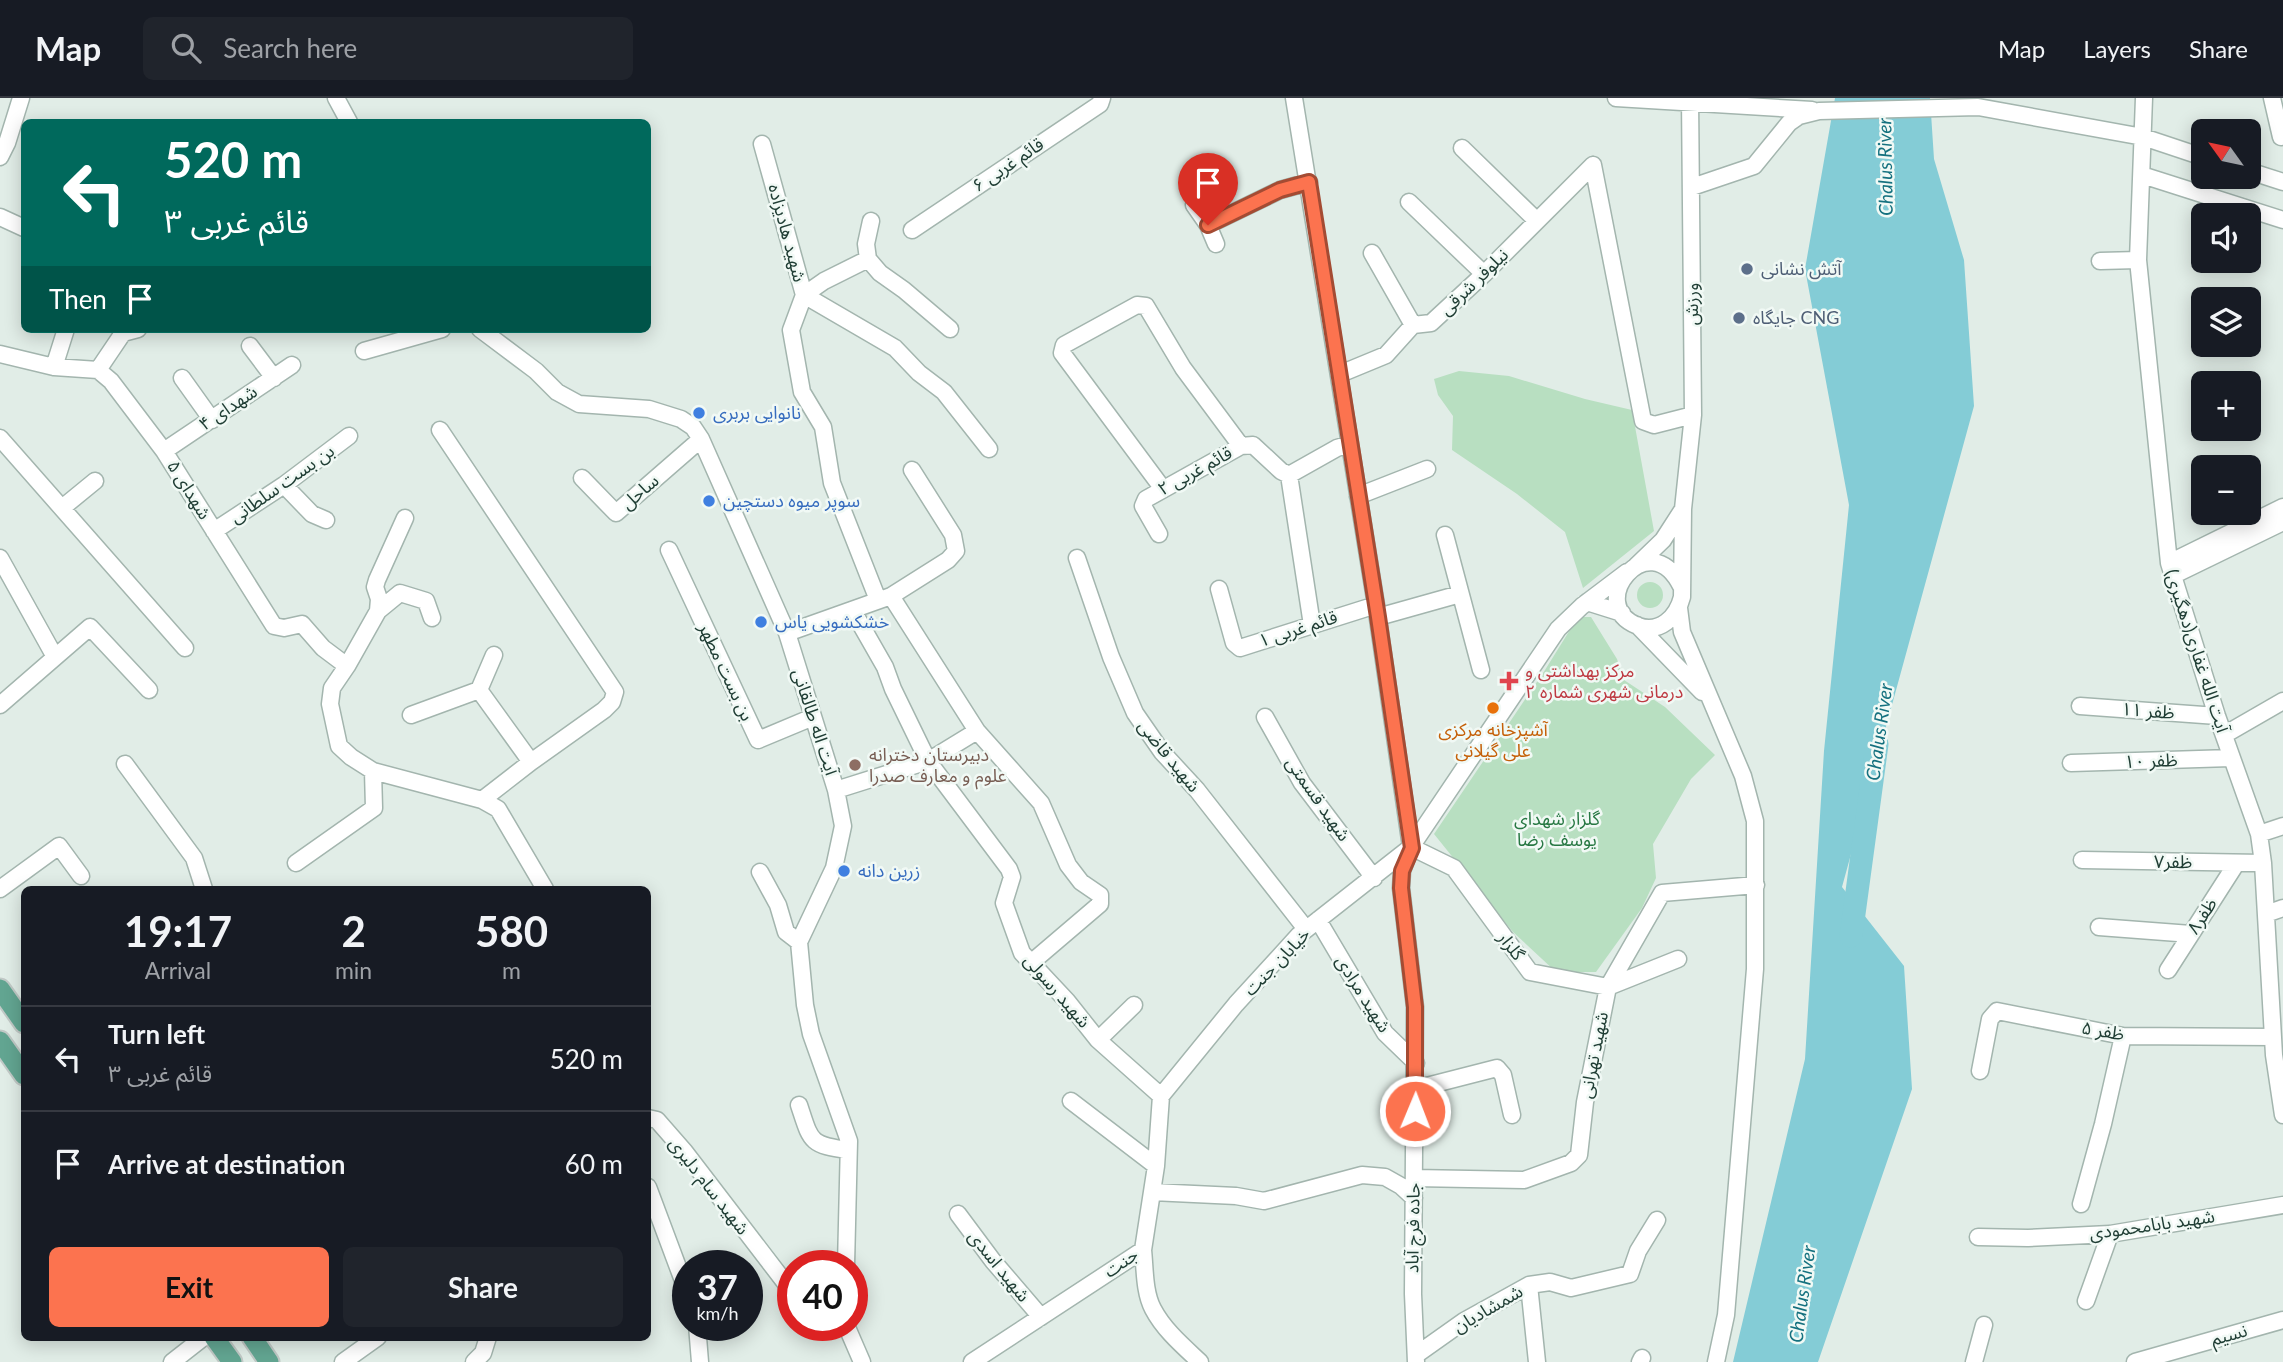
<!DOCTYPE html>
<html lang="en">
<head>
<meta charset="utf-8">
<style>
	:root { --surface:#171b24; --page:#20242c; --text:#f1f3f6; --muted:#9ea1a6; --line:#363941; --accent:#fc734f }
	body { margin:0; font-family:Lato,"Noto Sans Arabic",sans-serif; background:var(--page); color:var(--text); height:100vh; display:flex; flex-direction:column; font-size:26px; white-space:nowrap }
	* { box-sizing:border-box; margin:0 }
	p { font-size:23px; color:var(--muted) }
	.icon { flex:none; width:38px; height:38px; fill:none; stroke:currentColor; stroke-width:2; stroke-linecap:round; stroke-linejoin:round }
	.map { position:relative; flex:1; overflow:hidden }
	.details { position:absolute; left:21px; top:788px; width:630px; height:455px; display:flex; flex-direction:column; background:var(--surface); border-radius:10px; box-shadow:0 4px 18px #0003 }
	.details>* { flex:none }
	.hud { position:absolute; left:21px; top:21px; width:630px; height:214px; border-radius:10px; box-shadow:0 4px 18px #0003; background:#00695c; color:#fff; overflow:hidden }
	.needle { width:46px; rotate:303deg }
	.fabs { position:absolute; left:2191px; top:21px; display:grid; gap:14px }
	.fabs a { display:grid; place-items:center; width:70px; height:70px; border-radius:10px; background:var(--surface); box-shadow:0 4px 18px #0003; font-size:35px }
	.speed { position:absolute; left:672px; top:1152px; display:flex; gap:14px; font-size:35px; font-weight:700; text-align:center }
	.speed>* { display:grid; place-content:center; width:91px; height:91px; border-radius:50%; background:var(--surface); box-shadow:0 4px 18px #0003; line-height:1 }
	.speed small { font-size:18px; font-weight:400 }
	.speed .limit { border:10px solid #d22; background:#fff; color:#111 }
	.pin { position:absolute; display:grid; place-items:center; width:60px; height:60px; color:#fff; margin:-72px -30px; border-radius:50% 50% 50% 0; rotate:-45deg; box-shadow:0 0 7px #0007 }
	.pin .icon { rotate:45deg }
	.me { position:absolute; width:77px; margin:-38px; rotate:1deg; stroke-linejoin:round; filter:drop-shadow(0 0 5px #0008) }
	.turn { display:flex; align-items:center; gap:24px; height:147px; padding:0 28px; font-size:32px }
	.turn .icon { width:91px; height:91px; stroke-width:2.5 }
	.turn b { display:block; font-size:49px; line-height:60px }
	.then { display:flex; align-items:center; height:66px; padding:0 28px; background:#0003; gap:14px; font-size:26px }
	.eta { display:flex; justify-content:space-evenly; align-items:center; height:119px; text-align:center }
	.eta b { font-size:42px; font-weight:700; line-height:49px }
	.button { display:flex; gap:14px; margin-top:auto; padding:14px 28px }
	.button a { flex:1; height:80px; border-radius:10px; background:var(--accent); color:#111; font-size:28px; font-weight:700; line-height:80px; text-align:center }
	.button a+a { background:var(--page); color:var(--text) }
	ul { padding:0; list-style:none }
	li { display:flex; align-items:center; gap:21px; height:105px; padding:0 28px; border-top:2px solid var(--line) }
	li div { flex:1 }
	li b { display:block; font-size:26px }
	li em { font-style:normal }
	header { display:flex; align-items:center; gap:42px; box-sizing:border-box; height:98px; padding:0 35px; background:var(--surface); border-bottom:2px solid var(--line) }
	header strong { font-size:33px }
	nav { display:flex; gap:38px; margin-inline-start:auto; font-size:24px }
	.search { width:490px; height:63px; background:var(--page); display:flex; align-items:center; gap:18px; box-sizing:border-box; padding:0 24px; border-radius:10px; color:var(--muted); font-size:26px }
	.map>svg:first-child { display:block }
	.green { fill:#b8dfc1 }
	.water { fill:#84ccd6 }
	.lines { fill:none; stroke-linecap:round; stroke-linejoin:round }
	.river { stroke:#84ccd6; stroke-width:23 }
	.minor-casing { stroke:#a3b5ae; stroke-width:19 }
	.major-casing { stroke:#c1c9c6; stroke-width:23 }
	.minor { stroke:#fff; stroke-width:16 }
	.major { stroke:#62a591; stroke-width:19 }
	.route-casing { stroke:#a44b33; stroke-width:18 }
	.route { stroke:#fc734f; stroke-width:12 }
	.service-dot { fill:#5c6f8a; stroke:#f1f9f5; stroke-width:2.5 }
	.shop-dot { fill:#3f7fe0; stroke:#f1f9f5; stroke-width:2.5 }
	.health-dot { fill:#e0444e; stroke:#f1f9f5; stroke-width:2.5 }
	.food-dot { fill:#e8710a; stroke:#f1f9f5; stroke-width:2.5 }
	.education-dot { fill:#8d6e63; stroke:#f1f9f5; stroke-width:2.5 }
	.labels { text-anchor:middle; stroke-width:5; stroke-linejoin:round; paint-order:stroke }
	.street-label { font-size:18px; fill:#203e35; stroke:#f1f9f5 }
	.service-label { font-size:18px; fill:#4e5e75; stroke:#f1f9f5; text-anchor:start }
	.shop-label { font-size:18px; fill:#366cbe; stroke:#f1f9f5; text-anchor:start }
	.health-label { font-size:18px; fill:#be3a42; stroke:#f1f9f5; text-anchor:start }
	.food-label { font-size:18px; fill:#c56008; stroke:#f1f9f5 }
	.education-label { font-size:18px; fill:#785e54; stroke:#f1f9f5; text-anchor:start }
	.park-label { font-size:18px; fill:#277843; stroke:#f1f9f5 }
	.water-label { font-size:19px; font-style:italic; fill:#15717f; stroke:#f1f9f5 }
</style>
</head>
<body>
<header>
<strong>Map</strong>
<div class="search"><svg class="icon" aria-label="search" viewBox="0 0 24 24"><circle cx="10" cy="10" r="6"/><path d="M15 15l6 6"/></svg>Search here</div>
<nav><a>Map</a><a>Layers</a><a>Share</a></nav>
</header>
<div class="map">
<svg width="2283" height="1264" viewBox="0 0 2283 1264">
	<rect width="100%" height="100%" fill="#e1ede7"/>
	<path class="green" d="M1459,273L1509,278L1585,301L1632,312L1654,433L1583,490L1565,434L1517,396L1452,352L1453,318L1438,297L1434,281Z
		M1637 497a13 13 0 1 1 26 0a13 13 0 1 1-26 0Z
		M1578,519H1591L1617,561L1624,582L1665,609L1715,657L1691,681L1653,746L1656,780L1642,810L1596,874H1556L1513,834L1434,736L1545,572Z"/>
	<path class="water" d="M1835,0H1930L1934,61L1964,162L1974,308L1842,789L1904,868L1912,991L1818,1264H1733L1805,961L1824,653L1849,407L1805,171Z"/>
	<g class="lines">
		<path class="river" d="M1851,838L1877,646"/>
		<defs>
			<path id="minor" d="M336,0L349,24
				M1294,0L1376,507L1411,749L1402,773L1401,790L1415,909L1413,1196L1416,1264
				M1616,0L1812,12
				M2144,0L2138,162L2169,465L2217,618L2259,736L2263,765L2274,957L2283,1017
				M2272,0L2281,39
				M762,46L804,197L791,232L802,294L823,329L832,385L878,502
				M1462,50L1537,123
				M0,59L7,45L21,0
				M1593,67L1643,323L1654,327L1693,317
				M2249,73L2283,84
				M2142,77L2283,122
				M1692,89L1754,68L1789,25L1799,18L1819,13L1978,9L2143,39L2203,59
				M1409,104L1484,176
				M1194,107L1208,127
				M0,119L24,130
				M871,123L866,146L868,161L880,175L904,192L950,231
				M912,132L1100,6L1102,0
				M1216,146L1208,127L1280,92L1309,84
				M1372,155L1413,227
				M868,161L824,183L804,197L895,250L919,275L944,294L989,351
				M2100,163L2138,162
				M480,231L536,273L557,294L579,306L649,311L681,321L693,329L701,341L787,535L836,692L843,728L834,770L799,844L805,907L811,936L849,1043L846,1167
				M250,248L274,280
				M364,253L442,231
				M0,256L54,269L98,272L111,283L164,353L274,528L284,530L302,526L323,550L347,568
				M54,269L66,231
				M98,272L123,235L138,231
				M1340,276L1386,257L1413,227L1431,225L1484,176L1593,67
				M182,280L212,322
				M440,332L615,594L612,604L604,612L531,664L482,702
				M0,340L185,550
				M164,353L292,267
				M1289,377L1312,527
				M582,380L616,415L701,341
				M284,387L312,416L326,422
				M1163,391L1062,255L1064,247L1137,207L1146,208L1183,270L1241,348
				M1358,398L1427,371
				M62,410L95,383
				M405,420L377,482L375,489L379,501L378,513L347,568L332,590L330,606L339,648L351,659L373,673L482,702L498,711L545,791
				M214,433L284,387L349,338
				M1159,436L1143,408L1146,401L1241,348L1253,347L1281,373L1289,377L1337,350L1350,346
				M1445,437L1481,572
				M669,452L758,642L813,619
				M0,460L55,559
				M1077,460L1111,559L1135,615L1162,654L1197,692L1306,831
				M2169,465L2283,409
				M1636,468L1663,442L1683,411
				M2172,478L2283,424
				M1681,488C1649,424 1583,507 1638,528C1660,536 1677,519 1682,499L1683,411L1693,317L1690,0
				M1219,491L1234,545L1240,550L1376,507
				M891,498L977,633L1041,705L1068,767L1081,784L1100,797V806L1032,864
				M1587,504L1622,515
				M1679,510L1682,534L1743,678L1755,723V871L1726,1217L1716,1264
				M378,513L400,495L426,503L432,520
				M853,513L885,569L893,591L928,663L1009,771L1012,779L1004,805L1022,855L1067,903L1098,942L1161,998
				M1378,519L1460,496
				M1637,527L1702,594
				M787,535L891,498L948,462L956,453L953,437L912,372
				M479,592L531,664
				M0,607L90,529L149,592
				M2080,608L2217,618
				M411,617L479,592L494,557
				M1265,619L1302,685L1374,780
				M2224,637L2283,603
				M2071,665L2231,660
				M125,666L194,760L204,791
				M836,692L928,663L977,633
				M2259,736L2283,728
				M1411,749L1454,770L1530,874L1608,889L1678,861
				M2082,762L2263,765
				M296,765L374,710L373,673
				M760,774L778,807L786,834L799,844
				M0,791L59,748L81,778
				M2266,816L2283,810
				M1318,822L1385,935L1416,965
				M2099,829L2191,836
				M2168,872L2236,766
				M1098,942L1134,907
				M1980,973L1990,921L1997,913L2123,938L2273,939
				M1415,991L1497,970L1503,977L1512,1017
				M1161,998L1236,906L1299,837L1411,749L1558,531L1582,508L1627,474
				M1071,1003L1156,1068
				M799,1007C811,1043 809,1047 848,1052
				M648,1020L657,1022L685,1054L793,1195
				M1414,1080L1524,1082L1571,1065L1579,1057L1585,1004L1608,889L1662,795L1756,787
				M648,1089L688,1196
				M1152,1094L1236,1098L1264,1103L1362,1077L1385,1079L1401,1088L1414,1100
				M2081,1106L2103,1026L2123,938
				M958,1116L993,1163L1041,1219
				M1978,1139L2028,1140L2110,1136L2283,1107
				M1143,1152C1145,1170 1144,1194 1153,1211C1164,1232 1183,1248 1200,1264
				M1529,1187L1537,1264
				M2086,1203L2110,1136
				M697,1227L700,1264
				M846,1227L862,1264
				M1416,1257L1464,1223L1529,1187L1550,1184L1571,1190L1630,1176L1638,1153L1657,1122
				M172,1264L204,1239
				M343,1264L378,1239
				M474,1264L483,1255L488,1239
				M972,1264L1143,1152L1156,1068L1161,998
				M1640,1264L1642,1260
				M1974,1264L1984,1227
				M2135,1264L2283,1222"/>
			<path id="major" d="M0,891L24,925
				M0,943L24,977
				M214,1239L232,1264
				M252,1239L269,1264"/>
		</defs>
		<use href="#minor" class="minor-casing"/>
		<use href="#major" class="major-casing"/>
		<use href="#minor" class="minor"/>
		<use href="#major" class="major"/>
	</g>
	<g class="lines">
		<defs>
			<path id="route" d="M1208,127L1280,92L1309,84L1378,519L1412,750L1402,773L1401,790L1415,909V1013"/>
		</defs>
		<use href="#route" class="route-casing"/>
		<use href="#route" class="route"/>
	</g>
	<g class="service-dot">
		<circle cx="1747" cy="171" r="7"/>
		<circle cx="1739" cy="220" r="7"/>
	</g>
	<g class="shop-dot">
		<circle cx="699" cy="315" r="7"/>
		<circle cx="709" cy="403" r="7"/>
		<circle cx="761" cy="524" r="7"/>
		<circle cx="844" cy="773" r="7"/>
	</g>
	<path class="health-dot" d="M1505.5 572.5h7v7h7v7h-7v7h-7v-7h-7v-7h7z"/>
	<circle class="food-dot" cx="1493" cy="610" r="7"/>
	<circle class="education-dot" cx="855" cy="667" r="7"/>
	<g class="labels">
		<g class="street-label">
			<text transform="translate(1008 67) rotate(-34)" y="6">قائم غربی ۶</text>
			<text transform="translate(787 135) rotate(75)" y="6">شهید هادیزاده</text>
			<text transform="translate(1474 184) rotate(-44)" y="6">نیلوفر شرقی</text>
			<text transform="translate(1692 206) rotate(-90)" y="6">ورزش</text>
			<text transform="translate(228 310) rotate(-34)" y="6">شهدای ۴</text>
			<text transform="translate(1195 373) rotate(-29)" y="6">قائم غربی ۲</text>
			<text transform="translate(282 386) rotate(-35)" y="6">بن بست سلطانی</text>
			<text transform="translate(189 392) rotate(58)" y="6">شهدای ۵</text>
			<text transform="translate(640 394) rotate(-41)" y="6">ساحل</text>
			<text transform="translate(1298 531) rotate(-18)" y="6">قائم غربی ۱</text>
			<text transform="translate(2197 553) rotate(72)" y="6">آیت الله غفاری(دهگیری)</text>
			<text transform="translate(726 574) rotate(65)" y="6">بن بست مطهر</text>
			<text transform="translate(2148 613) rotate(4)" y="6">ظفر ۱۱</text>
			<text transform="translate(815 624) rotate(72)" y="6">آیت اله طالقانی</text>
			<text transform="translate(1169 658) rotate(51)" y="6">شهید قاضی</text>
			<text transform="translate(2151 663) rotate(-2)" y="6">ظفر ۱۰</text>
			<text transform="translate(1318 701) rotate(55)" y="6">شهید قسمتی</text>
			<text transform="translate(2173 764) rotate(1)" y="6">ظفر۷</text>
			<text transform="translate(2202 818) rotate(-57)" y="6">ظفر۸</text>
			<text transform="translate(1511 848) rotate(53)" y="6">گلزار</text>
			<text transform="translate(1277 864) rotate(-46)" y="6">خیابان جنت</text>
			<text transform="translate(1057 893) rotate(49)" y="6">شهید رسولی</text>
			<text transform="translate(1363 896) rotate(58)" y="6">شهید مرادی</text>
			<text transform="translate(2103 933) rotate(9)" y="6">ظفر ۵</text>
			<text transform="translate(1594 957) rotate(-79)" y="6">شهید تهرانی</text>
			<text transform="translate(709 1088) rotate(52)" y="6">شهید سام دلیری</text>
			<text transform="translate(2152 1127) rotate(-8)" y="6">شهید بابامحمودی</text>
			<text transform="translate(1413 1130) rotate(-89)" y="6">جاده فرج آباد</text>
			<text transform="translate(1121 1165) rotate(-35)" y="6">جنت</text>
			<text transform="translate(999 1168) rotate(51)" y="6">شهید اسدی</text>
			<text transform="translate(1488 1211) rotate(-30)" y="6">شمشادیان</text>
			<text transform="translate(2229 1237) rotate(-16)" y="6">نسیم</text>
		</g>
		<g class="service-label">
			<text x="1761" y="177">آتش نشانی</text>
			<text x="1753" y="226">جایگاه CNG</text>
		</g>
		<g class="shop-label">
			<text x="713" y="321">نانوایی بربری</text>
			<text x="723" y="409">سوپر میوه دستچین</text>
			<text x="775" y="530">خشکشویی یاس</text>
			<text x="858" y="779">زرین دانه</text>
		</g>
		<g class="health-label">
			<text x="1525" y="579">مرکز بهداشتی و<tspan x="1525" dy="21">درمانی شهری شماره ۲</tspan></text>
		</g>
		<g class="food-label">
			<text x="1493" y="638">آشپزخانه مرکزی<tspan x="1493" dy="21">علی گیلانی</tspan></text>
		</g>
		<g class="education-label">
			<text x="869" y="663">دبیرستان دخترانه<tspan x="869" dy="21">علوم و معارف صدرا</tspan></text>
		</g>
		<g class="park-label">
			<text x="1557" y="727">گلزار شهدای<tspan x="1557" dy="21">یوسف رضا</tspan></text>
		</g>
		<g class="water-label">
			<text transform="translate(1885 69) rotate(-91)" y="7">Chalus River</text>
			<text transform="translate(1879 634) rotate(-82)" y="7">Chalus River</text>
			<text transform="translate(1802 1196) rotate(-82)" y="7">Chalus River</text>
		</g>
	</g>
</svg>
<div class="fabs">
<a><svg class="needle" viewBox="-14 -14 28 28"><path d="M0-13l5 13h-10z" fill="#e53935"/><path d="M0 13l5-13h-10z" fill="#9ea1a6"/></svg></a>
<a><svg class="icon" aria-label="sound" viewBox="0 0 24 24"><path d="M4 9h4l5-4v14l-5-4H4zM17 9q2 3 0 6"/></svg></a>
<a><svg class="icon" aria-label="layers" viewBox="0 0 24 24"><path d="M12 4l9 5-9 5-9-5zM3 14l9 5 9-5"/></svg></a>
<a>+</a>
<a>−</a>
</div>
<div class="speed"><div>37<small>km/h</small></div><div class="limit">40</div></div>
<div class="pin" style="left:1208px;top:127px;background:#d93025"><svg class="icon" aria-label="arrive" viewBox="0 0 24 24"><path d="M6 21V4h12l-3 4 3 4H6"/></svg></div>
<svg class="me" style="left:1415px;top:1013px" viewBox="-20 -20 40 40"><circle r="17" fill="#fc734f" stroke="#fff" stroke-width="3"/><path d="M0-11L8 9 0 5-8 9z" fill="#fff"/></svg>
<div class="hud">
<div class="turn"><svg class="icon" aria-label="left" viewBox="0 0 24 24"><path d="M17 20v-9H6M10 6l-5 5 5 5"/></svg><div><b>520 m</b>قائم غربی ۳</div></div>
<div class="then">Then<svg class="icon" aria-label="arrive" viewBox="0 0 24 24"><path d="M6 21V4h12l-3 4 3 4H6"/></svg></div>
</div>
<section class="details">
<div class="eta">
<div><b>19:17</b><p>Arrival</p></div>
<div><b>2</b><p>min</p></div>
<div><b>580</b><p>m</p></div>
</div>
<ul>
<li><svg class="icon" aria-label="left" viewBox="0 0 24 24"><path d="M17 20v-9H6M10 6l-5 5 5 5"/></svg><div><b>Turn left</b><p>قائم غربی ۳</p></div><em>520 m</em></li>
<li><svg class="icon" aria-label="arrive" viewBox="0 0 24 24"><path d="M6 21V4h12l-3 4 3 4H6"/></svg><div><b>Arrive at destination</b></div><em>60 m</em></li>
</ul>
<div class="button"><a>Exit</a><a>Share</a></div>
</section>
</div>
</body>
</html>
